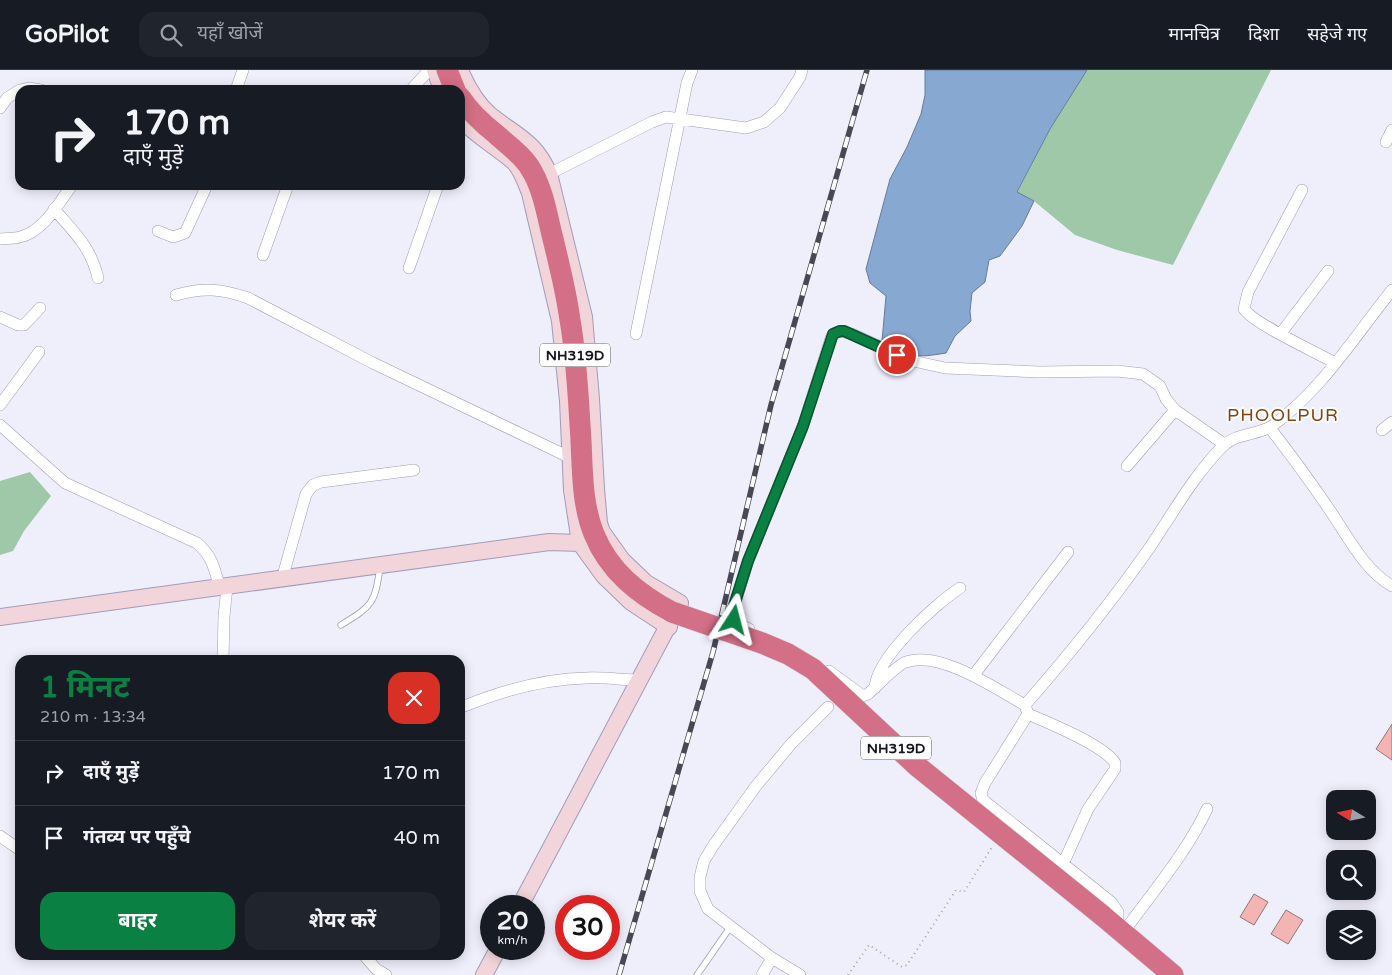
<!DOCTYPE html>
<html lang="hi">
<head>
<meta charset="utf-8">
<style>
	:root { --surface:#171b24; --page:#20242c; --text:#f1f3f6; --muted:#9ea1a6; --line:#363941; --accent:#0b8043 }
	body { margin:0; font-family:"Varela Round","Noto Sans Devanagari",sans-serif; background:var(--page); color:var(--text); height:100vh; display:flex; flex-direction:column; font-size:19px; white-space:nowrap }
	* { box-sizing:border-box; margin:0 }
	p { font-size:16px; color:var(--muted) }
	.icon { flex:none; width:28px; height:28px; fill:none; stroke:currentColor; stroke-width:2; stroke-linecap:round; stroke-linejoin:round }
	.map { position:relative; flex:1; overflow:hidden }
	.side { position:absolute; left:15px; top:585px; width:450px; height:305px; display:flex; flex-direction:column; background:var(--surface); border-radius:15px; box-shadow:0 2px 12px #0003 }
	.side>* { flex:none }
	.banner { position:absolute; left:15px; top:15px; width:450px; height:105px; border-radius:15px; box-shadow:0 2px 12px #0003; background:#171b24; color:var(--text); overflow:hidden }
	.needle { width:32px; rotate:280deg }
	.buttons { position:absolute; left:1326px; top:720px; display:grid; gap:10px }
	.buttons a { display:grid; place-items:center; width:50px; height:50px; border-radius:10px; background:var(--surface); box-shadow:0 2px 12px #0003; font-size:25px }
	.speed { position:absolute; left:480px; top:825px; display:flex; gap:10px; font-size:25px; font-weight:700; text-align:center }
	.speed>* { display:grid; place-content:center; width:65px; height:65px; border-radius:50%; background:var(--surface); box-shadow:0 2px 12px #0003; line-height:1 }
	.speed small { font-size:12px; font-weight:400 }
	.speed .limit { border:8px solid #d22; background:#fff; color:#111 }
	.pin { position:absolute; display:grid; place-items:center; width:42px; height:42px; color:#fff; margin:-21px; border:2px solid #fff; border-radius:50%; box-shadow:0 1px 5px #0007 }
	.me { position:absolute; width:55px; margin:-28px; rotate:9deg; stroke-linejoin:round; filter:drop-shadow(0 0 4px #0008) }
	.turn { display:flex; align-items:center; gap:18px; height:105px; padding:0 25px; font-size:22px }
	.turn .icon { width:65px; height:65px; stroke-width:2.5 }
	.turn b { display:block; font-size:35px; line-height:42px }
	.round { display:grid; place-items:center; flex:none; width:52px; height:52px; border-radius:15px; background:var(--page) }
	.summary { display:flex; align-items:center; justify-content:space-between; height:85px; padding:0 25px }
	h1 { font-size:30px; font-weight:700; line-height:38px; color:var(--accent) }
	.cta { display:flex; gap:10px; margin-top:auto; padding:10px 25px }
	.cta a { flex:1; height:58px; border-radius:15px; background:var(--accent); color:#fff; font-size:20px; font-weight:700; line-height:58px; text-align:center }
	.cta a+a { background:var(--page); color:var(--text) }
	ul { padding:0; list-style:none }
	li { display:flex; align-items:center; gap:15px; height:65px; padding:0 25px; border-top:1px solid var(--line) }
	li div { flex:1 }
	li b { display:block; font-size:19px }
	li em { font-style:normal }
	header { display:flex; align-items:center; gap:30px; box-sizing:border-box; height:70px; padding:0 25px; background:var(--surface); border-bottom:1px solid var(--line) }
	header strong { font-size:24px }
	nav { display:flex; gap:28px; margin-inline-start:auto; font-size:18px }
	.search { width:350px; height:45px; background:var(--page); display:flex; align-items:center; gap:12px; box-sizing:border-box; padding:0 18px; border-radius:15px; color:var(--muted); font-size:19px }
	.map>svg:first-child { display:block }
	.green { fill:#9fc8a9 }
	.water { fill:#86a8d1; stroke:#657c9c }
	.building { fill:#f2b5b3; stroke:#987674 }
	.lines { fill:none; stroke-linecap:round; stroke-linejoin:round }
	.lane-casing { stroke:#a19cba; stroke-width:7 }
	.street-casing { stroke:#a19cba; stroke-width:12 }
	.secondary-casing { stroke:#a19cba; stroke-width:18 }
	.highway-casing { stroke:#d1d0d2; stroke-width:22 }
	.path { stroke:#a6a5b1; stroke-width:2; stroke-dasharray:1 4; stroke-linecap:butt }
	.lane { stroke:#fff; stroke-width:5.5 }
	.street { stroke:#fff; stroke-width:11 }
	.secondary { stroke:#f2d4db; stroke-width:16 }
	.highway { stroke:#d36f86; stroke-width:21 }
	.rail-casing { stroke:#494753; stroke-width:5.5 }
	.rail { stroke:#fdfdfd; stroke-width:4; stroke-dasharray:11; stroke-linecap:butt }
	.highway-bridge-casing { stroke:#d1d0d2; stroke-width:22; stroke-linecap:butt }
	.highway-bridge { stroke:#d36f86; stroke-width:21 }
	.route-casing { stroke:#07532c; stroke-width:12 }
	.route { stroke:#0b8043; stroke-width:9 }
	.labels { text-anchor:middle; stroke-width:4; stroke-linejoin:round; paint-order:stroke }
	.shield { fill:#fdfdfd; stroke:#5c5b62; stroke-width:1 }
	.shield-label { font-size:14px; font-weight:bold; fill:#171520 }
	.quarter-label { font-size:18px; letter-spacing:1px; fill:#7e4510; stroke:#fdfdfd }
</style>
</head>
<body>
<header>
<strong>GoPilot</strong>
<div class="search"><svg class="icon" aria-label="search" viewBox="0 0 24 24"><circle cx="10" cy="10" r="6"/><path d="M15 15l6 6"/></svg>यहाँ खोजें</div>
<nav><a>मानचित्र</a><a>दिशा</a><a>सहेजे गए</a></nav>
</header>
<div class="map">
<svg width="1392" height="905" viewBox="0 0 1392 905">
	<rect width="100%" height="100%" fill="#efeefb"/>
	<path class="green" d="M1087,0H1271L1173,195L1117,180L1075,165L1034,131L1017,123L1050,59Z
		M30,402L51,426L24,461L13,481L0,485V411Z"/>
	<path class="water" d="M925,0H1087L1050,59L1017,122L1034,131L1022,156L1000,186L989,190L985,212L972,223L970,241L971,251L955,266L946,283C916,288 908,288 882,271L886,226L870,213L866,199L890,109L907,77L921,44L925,25Z"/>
	<path class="building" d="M1392,654V690L1376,679Z
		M1254,824L1268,832L1254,855L1240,847Z
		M1286,840L1303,850L1288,874L1271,864Z"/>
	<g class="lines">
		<defs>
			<path id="lane" d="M341,555C372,536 375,534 380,497
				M697,905L731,856"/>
			<path id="street" d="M20,20L29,18L41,20
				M236,20L243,0
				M411,20L429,0
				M0,38L7,28L20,20
				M1386,72L1392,60
				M549,104L652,52L666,47L746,58L764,52L780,38L800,7L802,0
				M1302,120L1248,222L1244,239C1254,254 1316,282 1335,293
				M54,139C74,162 91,177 98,208
				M158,161L173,167L185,163L207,115
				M0,169C6,168 13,169 20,167C43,162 59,133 72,115
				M263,185L288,115
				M409,198L438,115
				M176,225C204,217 222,219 248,228L373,293L571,388
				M0,247L18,255H24L40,238
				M1281,263L1328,201
				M636,264L687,13L692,0
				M0,335L39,282
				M0,355L65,413L197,473C213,487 214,498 220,518
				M1270,358C1290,384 1310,411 1329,439C1347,465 1364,500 1392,516
				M1382,360L1392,352
				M1127,396L1175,340
				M282,509L306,424L313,415L321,412L414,400
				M749,559L736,553L732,543L748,491L803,356L831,268L833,264L840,261L852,264L909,290L945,298L1039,302L1117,301L1143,304L1160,316L1166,329L1175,340L1224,374
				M223,590L224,546L227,517
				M829,601L863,626L868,624C876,617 898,594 906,592C940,580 996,619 1025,635C1068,586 1110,534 1148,480C1172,445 1193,406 1223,376C1236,363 1259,365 1272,356C1321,321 1355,266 1392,220
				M973,606L1068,482
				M875,618C876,588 935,534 960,518
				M1025,635L1028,644L985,713L981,723L983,730L1111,832L1118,842V858
				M462,637C501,621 543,609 586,608C604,607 623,610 641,610
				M1028,644C1049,653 1104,675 1115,693V699L1088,739L1063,794
				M0,766L20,780
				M1123,863C1151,824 1187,782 1207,739
				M364,885L376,899L386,905
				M762,905L772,888
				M800,905L772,888L708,839L700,821V807L704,791L713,776L756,716L791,674L828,637"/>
			<path id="secondary" d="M435,0L442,20
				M460,0C467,17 476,33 490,45C516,66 535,71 549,104L584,247L591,329L596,419L599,453L602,462L622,490L646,513L680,533L520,836
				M460,48C477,67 496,76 514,92C522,100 526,113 530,123L560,251L568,331L572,420L580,473L604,506L631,532L669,557
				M0,547L549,472L580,473
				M484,905L498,879"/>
			<path id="highway" d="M447,0L455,20
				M460,27C470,42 483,54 497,65C510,77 525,87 533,103C543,121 547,144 552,165C559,193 566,221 570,250C576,284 578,320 580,355C583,390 580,430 594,464C609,501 638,524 672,542
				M1103,846L1173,905"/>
		</defs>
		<use href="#lane" class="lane-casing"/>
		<use href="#street" class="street-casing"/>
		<use href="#secondary" class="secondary-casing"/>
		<use href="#highway" class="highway-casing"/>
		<path class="path" d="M848,905L869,875L902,897L907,895L956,820L964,822L992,777"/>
		<use href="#lane" class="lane"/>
		<use href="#street" class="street"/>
		<use href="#secondary" class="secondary"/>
		<use href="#highway" class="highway"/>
		<defs>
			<path id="rail" d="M619,905L713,582L771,335L867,0"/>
		</defs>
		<use href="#rail" class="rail-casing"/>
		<use href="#rail" class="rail"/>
		<defs>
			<path id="highway-bridge" d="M672,542L762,573L788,584L813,599L917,696L1103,846"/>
		</defs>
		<use href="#highway-bridge" class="highway-bridge-casing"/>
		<use href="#highway-bridge" class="highway-bridge"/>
	</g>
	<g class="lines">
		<defs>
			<path id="route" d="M734,550L732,542L748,491L803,356L833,264L840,261H844L897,285"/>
		</defs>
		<use href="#route" class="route-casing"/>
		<use href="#route" class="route"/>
	</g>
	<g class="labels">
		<g class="shield">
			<rect x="540" y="273.5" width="70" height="23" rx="4"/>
			<rect x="861" y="666.5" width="70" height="23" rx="4"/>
		</g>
		<g class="shield-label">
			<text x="575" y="290">NH319D</text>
			<text x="896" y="683">NH319D</text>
		</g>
		<g class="quarter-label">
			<text x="1283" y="351">PHOOLPUR</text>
		</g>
	</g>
</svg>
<div class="buttons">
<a><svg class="needle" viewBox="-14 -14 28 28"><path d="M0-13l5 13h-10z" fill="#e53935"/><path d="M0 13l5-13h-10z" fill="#9ea1a6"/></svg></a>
<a><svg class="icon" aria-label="search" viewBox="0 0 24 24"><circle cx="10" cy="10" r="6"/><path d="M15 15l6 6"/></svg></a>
<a><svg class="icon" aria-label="layers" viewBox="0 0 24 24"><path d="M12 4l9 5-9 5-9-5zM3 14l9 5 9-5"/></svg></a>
</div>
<div class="speed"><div>20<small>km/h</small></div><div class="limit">30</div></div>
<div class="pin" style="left:897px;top:285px;background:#d93025"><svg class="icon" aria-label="arrive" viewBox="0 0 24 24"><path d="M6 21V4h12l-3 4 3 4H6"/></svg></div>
<svg class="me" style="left:734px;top:550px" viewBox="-20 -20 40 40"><path d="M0-17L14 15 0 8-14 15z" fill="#0b8043" stroke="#fff" stroke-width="4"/></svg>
<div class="banner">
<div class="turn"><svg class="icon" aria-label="right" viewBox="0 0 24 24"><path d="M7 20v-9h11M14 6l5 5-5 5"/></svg><div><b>170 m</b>दाएँ मुड़ें</div></div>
</div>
<section class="side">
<div class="summary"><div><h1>1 मिनट</h1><p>210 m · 13:34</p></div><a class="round" style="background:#d93025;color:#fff"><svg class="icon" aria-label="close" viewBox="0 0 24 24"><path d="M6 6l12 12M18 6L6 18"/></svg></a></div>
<ul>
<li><svg class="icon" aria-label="right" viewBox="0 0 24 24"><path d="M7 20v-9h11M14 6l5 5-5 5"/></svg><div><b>दाएँ मुड़ें</b></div><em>170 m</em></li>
<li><svg class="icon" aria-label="arrive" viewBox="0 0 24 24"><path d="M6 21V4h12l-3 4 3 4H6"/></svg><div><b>गंतव्य पर पहुँचे</b></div><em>40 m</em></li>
</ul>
<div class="cta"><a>बाहर</a><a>शेयर करें</a></div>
</section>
</div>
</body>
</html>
